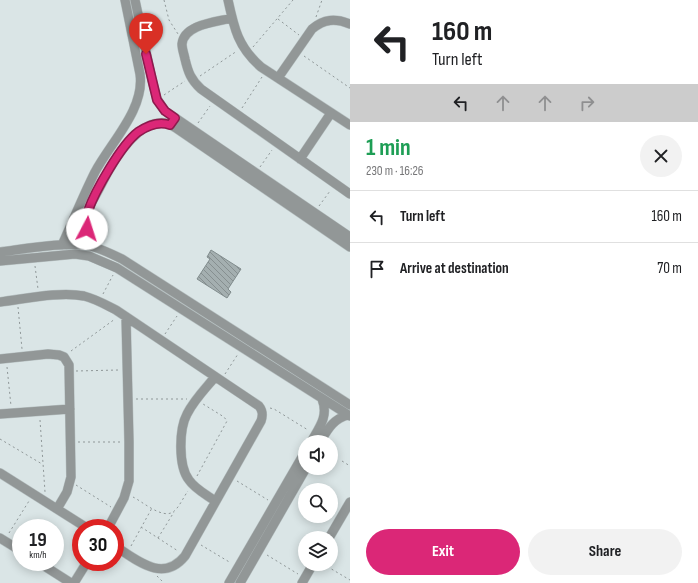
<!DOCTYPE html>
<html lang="en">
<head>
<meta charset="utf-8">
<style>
	:root { --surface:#fff; --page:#f2f2f2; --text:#202124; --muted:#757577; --line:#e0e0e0; --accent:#db2777 }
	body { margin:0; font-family:"Sofia Sans Condensed",sans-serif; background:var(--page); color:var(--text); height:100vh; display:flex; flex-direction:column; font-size:15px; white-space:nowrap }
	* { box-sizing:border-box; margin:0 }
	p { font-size:13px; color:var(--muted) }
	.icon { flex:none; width:22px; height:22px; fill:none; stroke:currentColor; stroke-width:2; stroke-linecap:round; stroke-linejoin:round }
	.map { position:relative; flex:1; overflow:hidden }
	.sheet { display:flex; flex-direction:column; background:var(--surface); width:348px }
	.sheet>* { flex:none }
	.hud { background:#fff; color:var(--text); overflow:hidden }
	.fabs { position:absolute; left:298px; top:435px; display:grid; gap:8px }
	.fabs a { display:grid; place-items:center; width:40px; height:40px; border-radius:50%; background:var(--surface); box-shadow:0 2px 10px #0003; font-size:20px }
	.speed { position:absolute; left:12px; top:519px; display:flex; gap:8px; font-size:20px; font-weight:700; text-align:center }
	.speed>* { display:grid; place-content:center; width:52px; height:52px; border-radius:50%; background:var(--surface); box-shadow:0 2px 10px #0003; line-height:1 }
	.speed small { font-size:10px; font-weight:400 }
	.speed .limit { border:6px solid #d22; background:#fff; color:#111 }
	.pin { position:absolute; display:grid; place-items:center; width:34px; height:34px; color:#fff; margin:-41px -17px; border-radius:50% 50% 50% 0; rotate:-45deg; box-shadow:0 0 4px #0007 }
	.pin .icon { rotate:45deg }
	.me { position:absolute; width:44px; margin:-22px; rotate:5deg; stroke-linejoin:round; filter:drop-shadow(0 0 3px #0008) }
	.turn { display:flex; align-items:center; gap:14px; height:84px; padding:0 16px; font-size:18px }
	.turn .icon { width:52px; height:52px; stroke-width:2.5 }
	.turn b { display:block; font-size:28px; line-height:34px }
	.lanes { display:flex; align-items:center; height:38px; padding:0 16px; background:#0003; justify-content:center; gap:20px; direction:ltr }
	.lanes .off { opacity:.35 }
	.round { display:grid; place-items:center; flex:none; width:42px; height:42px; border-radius:21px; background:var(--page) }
	.overview { display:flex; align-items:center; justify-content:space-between; height:68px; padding:0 16px }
	h1 { font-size:24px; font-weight:700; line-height:30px; color:#1e9e55 }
	.button { display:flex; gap:8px; margin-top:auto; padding:8px 16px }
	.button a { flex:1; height:46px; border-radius:24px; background:var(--accent); color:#fff; font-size:16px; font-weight:700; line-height:46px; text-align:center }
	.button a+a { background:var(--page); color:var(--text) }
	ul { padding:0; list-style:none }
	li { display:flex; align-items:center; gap:12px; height:52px; padding:0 16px; border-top:1px solid var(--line) }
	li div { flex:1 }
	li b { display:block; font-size:15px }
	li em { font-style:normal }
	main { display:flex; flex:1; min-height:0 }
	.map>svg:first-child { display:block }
	.building { fill:url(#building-back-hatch); stroke:#818c8d }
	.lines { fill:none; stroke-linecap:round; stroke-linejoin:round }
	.minor-casing { stroke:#b7c1c2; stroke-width:10 }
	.path { stroke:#8f9798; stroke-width:1; stroke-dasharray:2 3; stroke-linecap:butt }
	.minor { stroke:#929797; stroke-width:9 }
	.route-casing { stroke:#8e194d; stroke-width:10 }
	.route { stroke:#db2777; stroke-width:7 }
</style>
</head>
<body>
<main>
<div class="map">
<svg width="350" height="583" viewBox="0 0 350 583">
	<defs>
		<pattern id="building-back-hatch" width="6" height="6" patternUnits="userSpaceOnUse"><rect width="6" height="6" fill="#a4afb0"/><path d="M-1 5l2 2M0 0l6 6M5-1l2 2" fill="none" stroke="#868f90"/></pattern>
	</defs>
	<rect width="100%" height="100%" fill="#dae5e6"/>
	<path class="building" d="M211,250L241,269L228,289L231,292L227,298L197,279L210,259L207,257Z"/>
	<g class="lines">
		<defs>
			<path id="minor" d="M135,0L152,80L157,99L165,111L350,237
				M228,0C234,28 238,47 261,67L350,125
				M232,18C217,22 184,24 182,44C182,49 184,54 185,59C188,72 191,80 201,89L350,194
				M278,78L312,29C324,19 335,18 350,24
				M300,159L331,113
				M62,245C73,221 83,196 95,172C111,142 145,109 140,74L125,0
				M89,246C88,235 85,223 88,212C90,204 96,195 100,187C111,165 135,120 165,123C169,124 173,126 176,128L350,247
				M0,252C24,249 67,241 90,246C102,249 112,254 122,259L350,405
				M0,261L75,254L89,256L117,268L350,416
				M0,302C25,299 60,291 84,296C96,299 106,305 116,310L259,406C263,411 263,415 261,421L185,556C163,583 138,561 115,546
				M0,359L48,354L59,355L64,357L69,365L71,477L67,492L57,509
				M215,377C205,389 194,400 187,414C179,429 178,466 189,480C195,489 207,495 215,501
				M0,414L70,409
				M311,442C319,428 329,416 322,399
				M320,442C328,429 333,419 348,415
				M0,473L87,528
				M108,528L124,498L129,481V442L126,318
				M0,538L21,551
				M329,538L350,502
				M38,562L71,583
				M74,583L87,562
				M229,583L305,452
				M240,583L306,468
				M302,583L313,564"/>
		</defs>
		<use href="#minor" class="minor-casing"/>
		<path class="path" d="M164,0L169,20L178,34
			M316,17L322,0
			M278,19L299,35
			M253,47L293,0
			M304,56L350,88
			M200,76L237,51
			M164,95L185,81
			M242,108L262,77
			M198,123L210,106
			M260,167L272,150
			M319,206L330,191
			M35,266L38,289
			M103,294L113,275
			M18,307L22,349
			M165,334L177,316
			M71,351L115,319
			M7,367L11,406
			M76,371L119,370
			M225,374L238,354
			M136,399H187
			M270,408L274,409L308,430
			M40,420L45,492
			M0,439L42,464
			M78,442H120
			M342,461L350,466
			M197,476L227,421L224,417L203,404
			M237,481L268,500
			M76,485L111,507
			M133,497C143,502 162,519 173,512C179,508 184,496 188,491
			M331,509L336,512
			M141,527L178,551
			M9,533L29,501
			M158,538L174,512
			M201,545L231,563
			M131,546L152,508
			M267,555L298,574
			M323,564L350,580
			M157,576L164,583"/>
		<use href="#minor" class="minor"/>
	</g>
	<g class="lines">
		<defs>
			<path id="route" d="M87,229C87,223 86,216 88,211C95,191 121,145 138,132C147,126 159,121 170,125L175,118L165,111L157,100L146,54"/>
		</defs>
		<use href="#route" class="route-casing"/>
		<use href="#route" class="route"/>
	</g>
</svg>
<div class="fabs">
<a><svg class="icon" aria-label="sound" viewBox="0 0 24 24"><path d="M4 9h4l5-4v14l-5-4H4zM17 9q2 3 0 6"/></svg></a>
<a><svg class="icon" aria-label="search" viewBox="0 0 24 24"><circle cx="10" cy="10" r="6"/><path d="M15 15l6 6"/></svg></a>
<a><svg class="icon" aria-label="layers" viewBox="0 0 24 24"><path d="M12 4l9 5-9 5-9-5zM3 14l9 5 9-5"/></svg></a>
</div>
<div class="speed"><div>19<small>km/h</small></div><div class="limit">30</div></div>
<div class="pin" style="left:146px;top:54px;background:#d93025"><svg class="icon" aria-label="arrive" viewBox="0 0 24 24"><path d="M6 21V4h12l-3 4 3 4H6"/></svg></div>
<svg class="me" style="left:87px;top:229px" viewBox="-20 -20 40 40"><circle r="19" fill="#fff"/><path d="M0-13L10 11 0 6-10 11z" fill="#db2777"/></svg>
</div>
<section class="sheet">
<div class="hud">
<div class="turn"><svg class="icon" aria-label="left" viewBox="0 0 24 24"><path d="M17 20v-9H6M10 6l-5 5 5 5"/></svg><div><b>160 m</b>Turn left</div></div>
<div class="lanes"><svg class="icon" aria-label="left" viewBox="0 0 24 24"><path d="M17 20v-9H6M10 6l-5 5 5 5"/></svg><svg class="icon off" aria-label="ahead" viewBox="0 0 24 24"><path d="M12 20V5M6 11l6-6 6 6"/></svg><svg class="icon off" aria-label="ahead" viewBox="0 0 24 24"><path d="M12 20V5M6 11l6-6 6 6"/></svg><svg class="icon off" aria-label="right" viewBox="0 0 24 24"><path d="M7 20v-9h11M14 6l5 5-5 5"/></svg></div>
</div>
<div class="overview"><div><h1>1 min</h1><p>230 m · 16:26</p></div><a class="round"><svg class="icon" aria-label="close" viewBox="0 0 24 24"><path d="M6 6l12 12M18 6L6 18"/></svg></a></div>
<ul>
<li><svg class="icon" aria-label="left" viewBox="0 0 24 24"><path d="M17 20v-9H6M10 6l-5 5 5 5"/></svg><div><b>Turn left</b></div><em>160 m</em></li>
<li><svg class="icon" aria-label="arrive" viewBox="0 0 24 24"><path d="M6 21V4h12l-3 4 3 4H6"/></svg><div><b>Arrive at destination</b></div><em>70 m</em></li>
</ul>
<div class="button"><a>Exit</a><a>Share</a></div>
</section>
</main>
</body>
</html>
